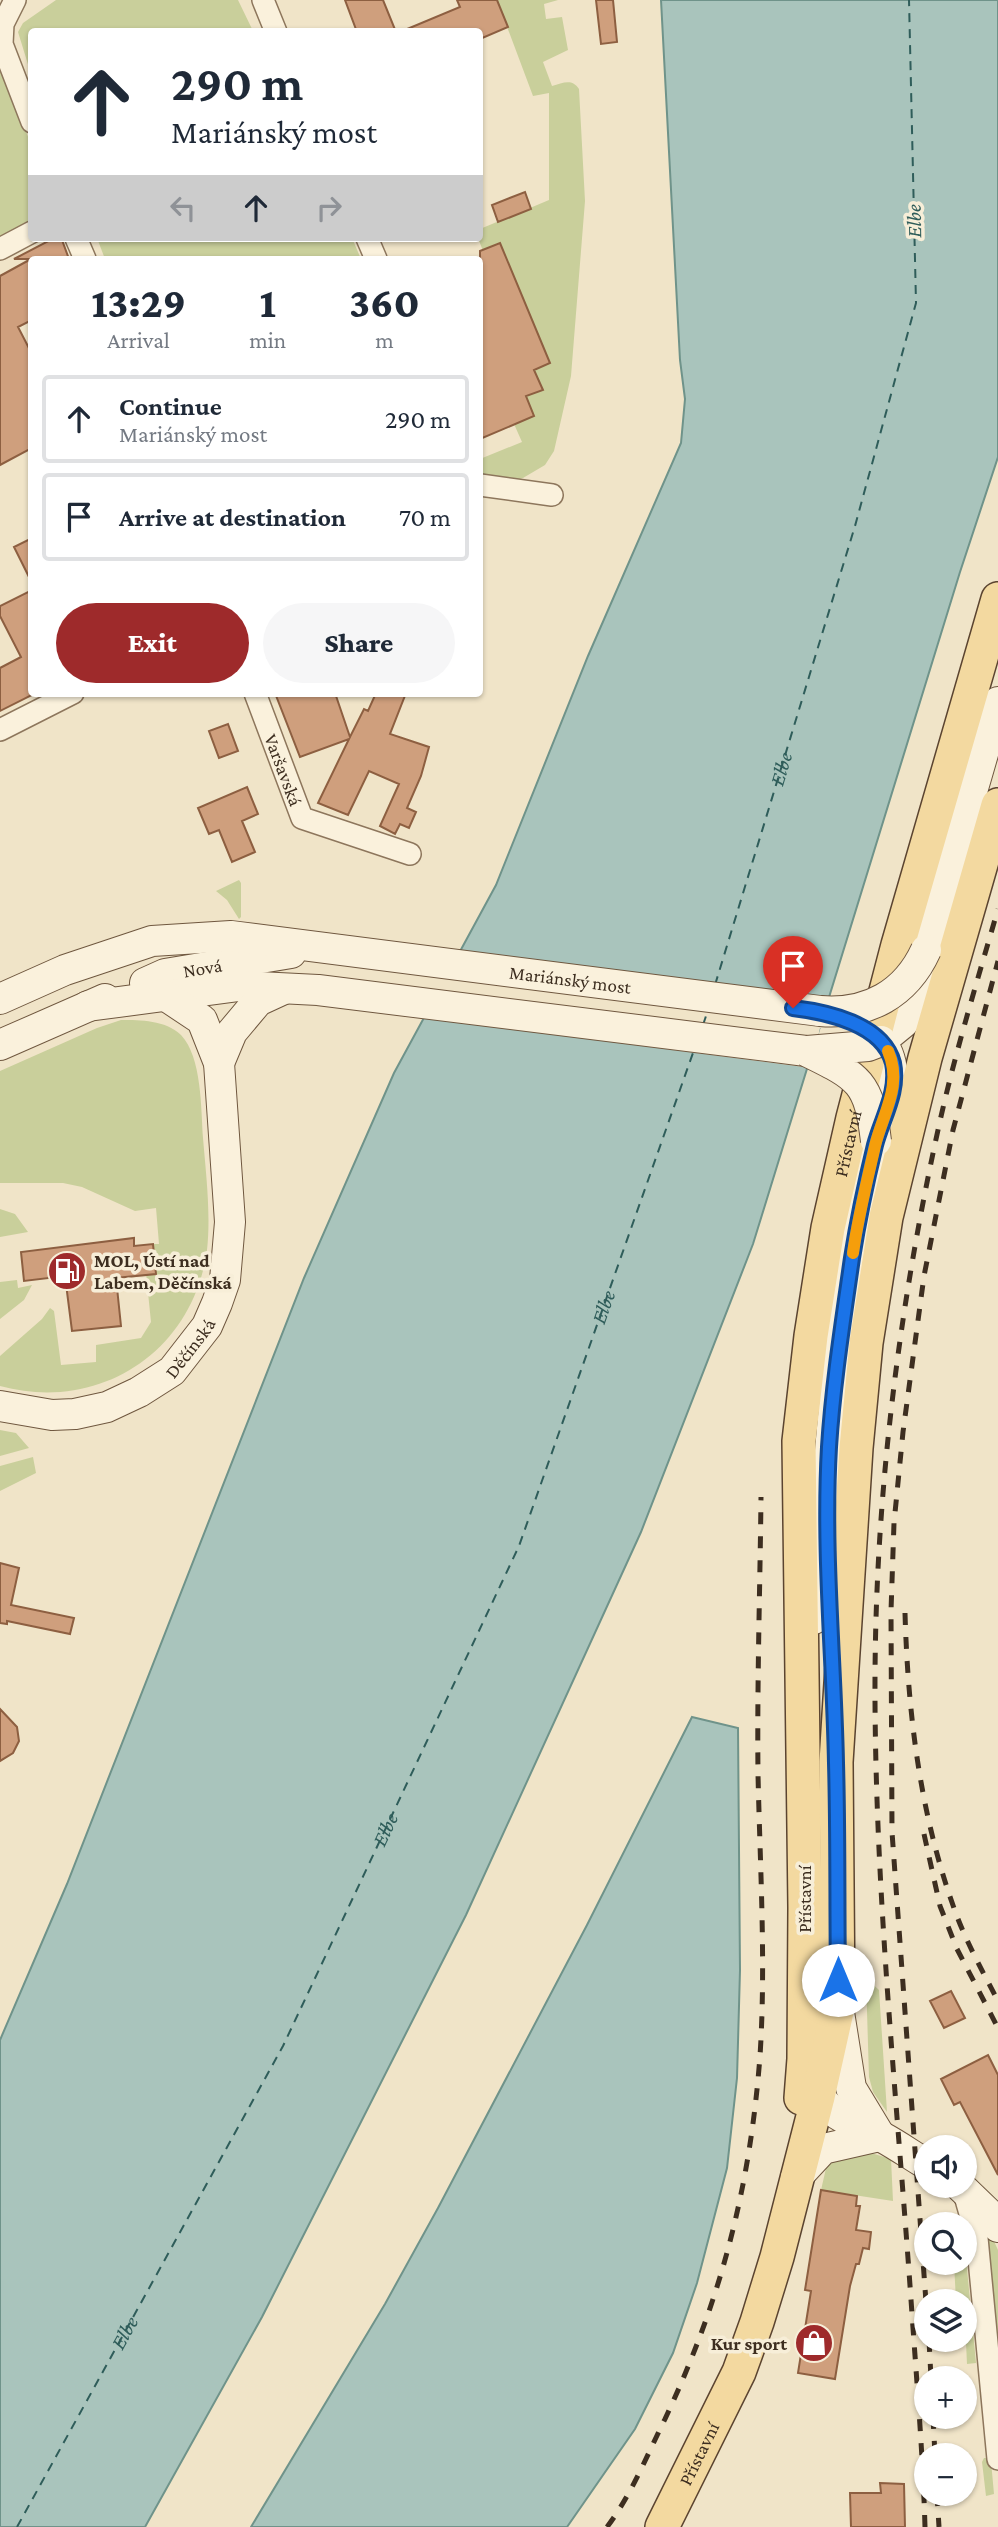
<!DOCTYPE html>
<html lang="en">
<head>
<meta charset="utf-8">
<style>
	:root { --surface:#fff; --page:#f6f6f7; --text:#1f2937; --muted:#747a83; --line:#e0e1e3; --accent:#9e2a2b }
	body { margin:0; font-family:"Crimson Pro",serif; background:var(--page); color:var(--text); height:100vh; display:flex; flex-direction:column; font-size:26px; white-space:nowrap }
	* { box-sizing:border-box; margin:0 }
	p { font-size:23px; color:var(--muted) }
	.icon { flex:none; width:38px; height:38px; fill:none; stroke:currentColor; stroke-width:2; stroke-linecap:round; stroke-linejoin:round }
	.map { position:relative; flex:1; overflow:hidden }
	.side { position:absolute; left:28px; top:256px; width:455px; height:441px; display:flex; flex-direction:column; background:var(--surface); border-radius:7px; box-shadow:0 2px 5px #0004 }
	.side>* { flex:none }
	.banner { position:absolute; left:28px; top:28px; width:455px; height:214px; border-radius:7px; box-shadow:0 2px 5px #0004; background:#fff; color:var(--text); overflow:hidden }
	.controls { position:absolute; left:914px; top:2135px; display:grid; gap:14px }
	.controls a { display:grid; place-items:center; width:63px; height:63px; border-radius:50%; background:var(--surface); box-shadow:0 2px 5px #0004; font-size:35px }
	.pin { position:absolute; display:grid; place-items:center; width:60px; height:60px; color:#fff; margin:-72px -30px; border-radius:50% 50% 50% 0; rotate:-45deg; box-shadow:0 0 7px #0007 }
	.pin .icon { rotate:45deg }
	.me { position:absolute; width:77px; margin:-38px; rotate:0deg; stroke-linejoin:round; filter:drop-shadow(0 0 5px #0008) }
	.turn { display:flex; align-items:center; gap:24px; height:147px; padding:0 28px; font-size:32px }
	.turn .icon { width:91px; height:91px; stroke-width:2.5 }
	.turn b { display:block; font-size:49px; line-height:60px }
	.lanes { display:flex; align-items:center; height:66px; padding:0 28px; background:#0003; justify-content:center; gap:35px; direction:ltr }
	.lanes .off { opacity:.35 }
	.eta { display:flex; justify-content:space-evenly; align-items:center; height:119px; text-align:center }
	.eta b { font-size:42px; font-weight:800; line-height:49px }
	.primary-button { display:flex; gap:14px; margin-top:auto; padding:14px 28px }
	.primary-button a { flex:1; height:80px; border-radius:42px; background:var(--accent); color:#fff; font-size:28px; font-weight:800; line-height:80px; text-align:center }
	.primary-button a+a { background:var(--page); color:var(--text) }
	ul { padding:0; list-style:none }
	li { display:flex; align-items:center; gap:21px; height:88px; margin:0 14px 10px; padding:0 14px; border:4px solid var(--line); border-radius:7px }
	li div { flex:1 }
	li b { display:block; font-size:26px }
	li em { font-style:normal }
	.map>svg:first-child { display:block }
	.green { fill:#c9cf9b }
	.water { fill:#a9c4bc; stroke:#6f938a; stroke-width:2 }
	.pier { fill:#f0e4c8 }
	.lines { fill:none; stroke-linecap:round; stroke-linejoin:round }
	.ferry { stroke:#2f5d5a; stroke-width:2; stroke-dasharray:9 7; stroke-linecap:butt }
	.building { fill:#cf9f7d; stroke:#8d5f41; stroke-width:2 }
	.street-casing { stroke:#8d765c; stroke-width:24 }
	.secondary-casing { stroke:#6f573f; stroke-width:32 }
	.primary-casing { stroke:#5b4430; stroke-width:36 }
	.street { stroke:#faf1dc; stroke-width:21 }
	.secondary { stroke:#faf1dc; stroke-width:30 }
	.primary { stroke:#f3d9a0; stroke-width:33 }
	.rail { stroke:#3d2e20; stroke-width:5; stroke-dasharray:12 12; stroke-linecap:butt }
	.secondary-bridge-casing { stroke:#6f573f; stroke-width:32; stroke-linecap:butt }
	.secondary-bridge { stroke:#faf1dc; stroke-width:30 }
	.route-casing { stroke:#114b97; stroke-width:18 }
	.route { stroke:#1a73e8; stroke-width:12 }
	.slow { stroke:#f59e0b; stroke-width:12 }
	.labels { text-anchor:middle; stroke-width:7; stroke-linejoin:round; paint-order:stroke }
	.street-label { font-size:19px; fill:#3d2e20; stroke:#f7eed8 }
	.poi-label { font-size:19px; font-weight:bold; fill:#3d2e20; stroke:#f7eed8; text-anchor:start }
	.water-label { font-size:21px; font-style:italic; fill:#2f5d5a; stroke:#f7eed8 }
</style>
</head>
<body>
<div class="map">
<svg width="998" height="2527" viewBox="0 0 998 2527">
	<rect width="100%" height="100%" fill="#f0e4c8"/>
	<path class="green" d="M56,0H238L253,31L32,32L31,74L18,32L23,23Z
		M497,0H558L544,4L546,19L562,17L568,50L543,62L552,86C563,83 572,78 579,89L585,201L571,376L554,451L545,465L523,478L512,481L480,477V459L522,442L514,424L534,370L550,363L500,243L483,251L478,238H480V229L549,200V93L533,96Z
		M0,64L32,147L31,224L0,241Z
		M97,238H352L361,259H105Z
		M239,880L241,883V917L239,919L227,900L216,891Z
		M121,1020C141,1020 165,1020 181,1035C202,1057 201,1109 203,1138C206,1174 211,1214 207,1250C193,1353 98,1413 0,1386V1356L42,1319L50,1308L54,1311L61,1365L96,1362V1345L141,1338L151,1322L146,1273L153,1244H159L156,1208L135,1211L82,1187L63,1183H0V1071L97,1028Z
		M0,1209L15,1214L28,1232L0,1237Z
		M17,1280L18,1288L32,1285L24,1300L0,1319V1282Z
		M0,1430L16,1433L29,1448L0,1456Z
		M33,1457L36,1473L0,1491V1466Z
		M866,1978L879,1990L887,2112L873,2092L869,2077Z
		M871,2153L891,2159L893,2201L821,2190L827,2164L841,2157Z
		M964,2237L976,2363L967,2364L964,2301H956L954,2263H964Z
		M987,2237H992L998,2250V2399Z
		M984,2458H988L991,2461L994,2494L986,2496L982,2462Z"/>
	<path class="water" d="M661,0H998V457L960,572L753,1244L641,1532L466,1915L262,2317L145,2527H0V2040L67,1884L304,1278L394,1073L496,885L588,656L681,443L685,399L680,360Z
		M692,1717L738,1728L740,1970L737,2078L727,2168L697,2283L673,2353L635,2429L567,2527H251L385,2304L438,2208L587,1925Z"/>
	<path class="pier" d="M457,950L805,999L832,1000L823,1028H820L811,1068L420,1017Z"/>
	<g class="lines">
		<g class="ferry">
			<path id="s1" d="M715,985L855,526L916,303L909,0"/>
			<path d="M703,1025L708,1010"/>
			<path id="s2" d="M17,2527L283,2046L519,1546L694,1050"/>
		</g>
	</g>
	<path class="building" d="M345,0H383L396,32H357Z
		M457,0H497L508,27L480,39V32H400L460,7Z
		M596,0H613L617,42L601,44Z
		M525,192L531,209L498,222L492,205Z
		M54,238L62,240L69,259H32V320L18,327L32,354V448L0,465V276L31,259H14Z
		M500,243L550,363L534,370L543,390L526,396L534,416L480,439V251Z
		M32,538V583L14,547Z
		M32,590V695L0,711V668L21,657L0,616V606Z
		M275,693H335L350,737L364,709L368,711L376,693H406L390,734L429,747L421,776L407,808L416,812L409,828L400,824L395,834L380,826L399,784L369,771L348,815L318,803L349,739L300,757Z
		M228,724L238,751L219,758L209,731Z
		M247,787L258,814L242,821L255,852L232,862L219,830L209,834L198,808Z
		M134,1238V1246L153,1244L156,1274L116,1278L121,1326L72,1331L65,1276L24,1281L21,1252Z
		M0,1563L19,1568L11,1605L74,1618L70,1634L7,1621V1624L0,1623Z
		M0,1709L17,1727L19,1741L13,1753L0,1761Z
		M951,1991L965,2018L944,2028L930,2001Z
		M988,2055L998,2075V2175L960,2102L954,2105L941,2079Z
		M821,2190L857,2196L856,2206H860L856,2230L871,2232L869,2249L863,2248L859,2264H856L850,2286L835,2379L798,2373L811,2291L805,2290Z
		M880,2483L904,2484L905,2527H851L850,2493H881Z"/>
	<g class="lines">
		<defs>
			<g id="street">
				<path d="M15,0L3,24L2,44L32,122"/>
				<path d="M263,0L276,32"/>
				<path d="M76,238L85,259"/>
				<path d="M367,238L376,259"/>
				<path d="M0,249L32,232"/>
				<path d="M480,485L552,495"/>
				<path id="s3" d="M255,693L302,818L410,854"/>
				<path d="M0,730L73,693"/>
				<path d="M963,2189L977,2238L998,2459"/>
			</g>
			<g id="secondary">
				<path id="s4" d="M145,983L165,974L291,953"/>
				<path id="s5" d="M0,999L65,970L152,941L231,936L820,1011"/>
				<path d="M88,1006L239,986L318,990L806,1051"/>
				<path d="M0,1045L105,999"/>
				<path d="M219,1063L232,1032L258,1001L284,989"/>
				<path id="s6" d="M0,1406L52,1415L75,1414L107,1407L139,1392L172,1371L207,1326L217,1303L225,1280L230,1222L219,1063L202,1020L163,994"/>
				<path d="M814,1619C825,1528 830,1436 840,1345C847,1283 858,1223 871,1162C880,1121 908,1081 881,1041L903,1023L916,1003L926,950L998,702"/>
				<path d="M839,2012L851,2088L880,2136"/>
				<path d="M811,2079C825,2117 850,2120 882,2137C897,2145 911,2155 926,2164"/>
				<path d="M796,2178L823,2149L880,2136"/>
				<path d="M960,2186L987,2212L998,2227"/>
			</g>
			<g id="primary">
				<path id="s7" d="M801,2098L804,2059L805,1908L799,1441L811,1336L828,1228L853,1118L898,945L998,599"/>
				<path id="s8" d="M662,2527L739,2372L757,2322L777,2257L818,2097L838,2007L836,1762L856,1448L866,1343L886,1217L925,1058L998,805"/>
			</g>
		</defs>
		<use href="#street" class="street-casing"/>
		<use href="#secondary" class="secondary-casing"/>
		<use href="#primary" class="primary-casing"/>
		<use href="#street" class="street"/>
		<use href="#secondary" class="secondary"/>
		<use href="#primary" class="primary"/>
		<path class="rail" d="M905,1613C908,1718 921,1821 958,1919C969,1947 984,1974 998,2001
			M924,1834L940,1906L957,1949L998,2028
			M926,2302L892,1832L891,1611L894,1523L903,1432L924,1276L953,1130L998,961
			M929,2340L931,2378
			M933,2417L935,2455
			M937,2494L939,2527
			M607,2527C632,2494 647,2455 665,2419C721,2300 750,2188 760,2056C766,1964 760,1866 758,1774C757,1682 760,1589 761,1497
			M925,2527C923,2456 917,2385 912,2314C898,2110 876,1905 875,1700C874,1509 897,1317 938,1130C954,1056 977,982 998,909"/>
		<defs>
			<path id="secondary-bridge" d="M820,1011C868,1015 906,994 926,950
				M806,1051C859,1077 869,1081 876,1141
				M807,1051L868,1046L881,1041"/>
		</defs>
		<use href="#secondary-bridge" class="secondary-bridge-casing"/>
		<use href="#secondary-bridge" class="secondary-bridge"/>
	</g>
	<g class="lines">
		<defs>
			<path id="route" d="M793,1008C827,1012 883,1024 893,1063C899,1092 882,1118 875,1145C866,1182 858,1220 852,1258C843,1321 833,1384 829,1447C823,1553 834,1658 836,1763C838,1835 837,1908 838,1980"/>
		</defs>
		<use href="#route" class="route-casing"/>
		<use href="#route" class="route"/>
		<path class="slow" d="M853,1253C858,1217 867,1181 875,1146C883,1113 903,1085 888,1051"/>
	</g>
	<defs>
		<symbol id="fuel-disc" viewBox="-11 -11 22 22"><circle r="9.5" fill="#9e2a2b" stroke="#f7eed8"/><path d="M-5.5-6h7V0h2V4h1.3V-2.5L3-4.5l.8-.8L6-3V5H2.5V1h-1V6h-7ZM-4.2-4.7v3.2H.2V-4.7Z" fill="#fff"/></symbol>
		<symbol id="shop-disc" viewBox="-11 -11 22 22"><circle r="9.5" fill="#9e2a2b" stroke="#f7eed8"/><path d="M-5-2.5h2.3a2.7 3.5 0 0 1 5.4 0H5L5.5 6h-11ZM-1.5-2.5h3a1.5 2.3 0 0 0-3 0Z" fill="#fff"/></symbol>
	</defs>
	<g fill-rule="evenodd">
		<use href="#fuel-disc" x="45" y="1249" width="44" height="44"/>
		<use href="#shop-disc" x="792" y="2321" width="44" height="44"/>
	</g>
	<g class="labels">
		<g class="street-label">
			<text dy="7" stroke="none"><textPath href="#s3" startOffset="82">Varšavská</textPath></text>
			<text dy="7" stroke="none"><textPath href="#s4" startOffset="60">Nová</textPath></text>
			<text dy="7" stroke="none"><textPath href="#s5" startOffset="584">Mariánský most</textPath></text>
			<text dy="7" stroke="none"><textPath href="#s7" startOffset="959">Přístavní</textPath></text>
			<text dy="7" stroke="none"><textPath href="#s6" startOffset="212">Děčínská</textPath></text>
			<text transform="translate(804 1899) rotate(-90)" y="7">Přístavní</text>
			<text dy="7" stroke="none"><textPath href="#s8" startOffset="82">Přístavní</textPath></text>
		</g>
		<g class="poi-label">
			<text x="94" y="1267">MOL, Ústí nad<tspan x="94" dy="22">Labem, Děčínská</tspan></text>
			<text x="787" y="2350" text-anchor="end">Kur sport</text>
		</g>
		<g class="water-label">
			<text transform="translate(914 221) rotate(-91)" y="7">Elbe</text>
			<text dy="7" stroke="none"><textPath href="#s1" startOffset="226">Elbe</textPath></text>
			<text dy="7" stroke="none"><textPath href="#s2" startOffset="1356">Elbe</textPath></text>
			<text dy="7" stroke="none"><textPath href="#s2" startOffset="789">Elbe</textPath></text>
			<text dy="7" stroke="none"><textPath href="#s2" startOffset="222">Elbe</textPath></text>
		</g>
	</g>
</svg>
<div class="controls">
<a><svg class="icon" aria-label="sound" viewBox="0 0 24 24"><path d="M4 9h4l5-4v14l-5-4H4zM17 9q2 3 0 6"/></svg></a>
<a><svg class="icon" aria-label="search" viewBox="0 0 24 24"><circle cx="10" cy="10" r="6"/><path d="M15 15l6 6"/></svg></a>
<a><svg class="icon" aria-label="layers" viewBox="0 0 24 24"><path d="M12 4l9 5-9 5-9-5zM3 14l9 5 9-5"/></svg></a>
<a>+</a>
<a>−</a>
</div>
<div class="pin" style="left:793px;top:1008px;background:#d93025"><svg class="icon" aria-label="arrive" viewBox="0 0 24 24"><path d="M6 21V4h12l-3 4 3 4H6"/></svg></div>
<svg class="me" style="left:838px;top:1980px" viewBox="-20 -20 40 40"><circle r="19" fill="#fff"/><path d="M0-13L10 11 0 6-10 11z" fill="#1a73e8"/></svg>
<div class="banner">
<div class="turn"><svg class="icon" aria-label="ahead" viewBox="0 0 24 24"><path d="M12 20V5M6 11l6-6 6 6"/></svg><div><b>290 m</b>Mariánský most</div></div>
<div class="lanes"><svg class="icon off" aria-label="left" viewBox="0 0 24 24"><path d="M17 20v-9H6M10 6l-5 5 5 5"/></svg><svg class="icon" aria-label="ahead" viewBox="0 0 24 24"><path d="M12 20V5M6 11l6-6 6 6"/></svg><svg class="icon off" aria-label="right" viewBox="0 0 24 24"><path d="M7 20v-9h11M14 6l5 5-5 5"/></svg></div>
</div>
<section class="side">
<div class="eta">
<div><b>13:29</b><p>Arrival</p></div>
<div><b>1</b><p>min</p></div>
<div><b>360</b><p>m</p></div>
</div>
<ul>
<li><svg class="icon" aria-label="ahead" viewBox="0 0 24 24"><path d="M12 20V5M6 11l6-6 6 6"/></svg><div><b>Continue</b><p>Mariánský most</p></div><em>290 m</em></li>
<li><svg class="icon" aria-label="arrive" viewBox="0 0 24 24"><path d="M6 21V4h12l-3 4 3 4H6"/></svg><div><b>Arrive at destination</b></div><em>70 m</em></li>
</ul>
<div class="primary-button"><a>Exit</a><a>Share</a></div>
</section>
</div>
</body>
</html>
